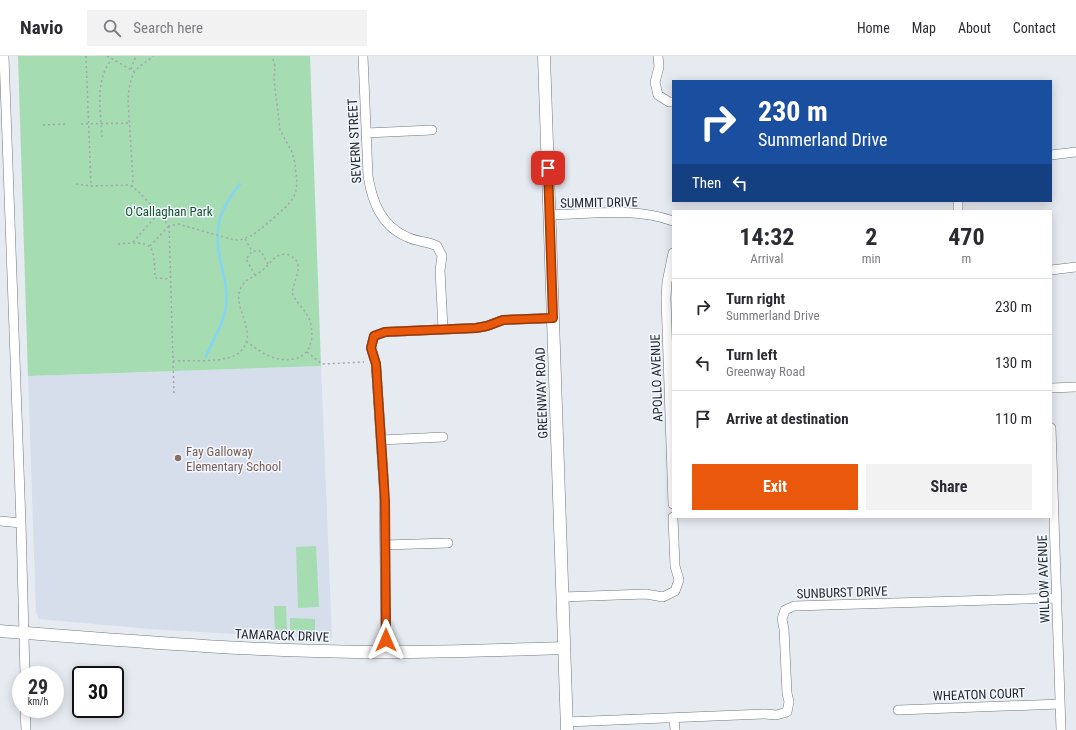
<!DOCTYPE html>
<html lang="en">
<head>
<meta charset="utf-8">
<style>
	:root { --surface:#fff; --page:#f2f2f3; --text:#2b2b33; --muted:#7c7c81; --line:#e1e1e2; --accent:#ea580c }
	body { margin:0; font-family:"Roboto Condensed",sans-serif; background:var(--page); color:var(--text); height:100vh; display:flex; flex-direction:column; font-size:15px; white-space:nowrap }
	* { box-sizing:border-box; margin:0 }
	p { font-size:13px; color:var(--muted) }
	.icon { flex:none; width:22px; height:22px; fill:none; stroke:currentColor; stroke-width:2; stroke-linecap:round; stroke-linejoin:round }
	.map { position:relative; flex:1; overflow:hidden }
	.drawer { position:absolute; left:672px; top:154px; width:380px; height:308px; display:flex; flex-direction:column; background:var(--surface); border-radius:0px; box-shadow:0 2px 10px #0003 }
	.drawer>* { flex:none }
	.banner { position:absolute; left:672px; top:24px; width:380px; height:122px; border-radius:0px; box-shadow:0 2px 10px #0003; background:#1a4fa0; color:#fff; overflow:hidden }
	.speed { position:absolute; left:12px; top:610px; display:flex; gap:8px; font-size:20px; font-weight:700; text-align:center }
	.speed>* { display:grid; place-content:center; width:52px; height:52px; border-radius:50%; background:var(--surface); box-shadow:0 2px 10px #0003; line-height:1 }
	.speed small { font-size:10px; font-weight:400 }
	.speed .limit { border:2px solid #111; border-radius:6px; background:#fff; color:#111 }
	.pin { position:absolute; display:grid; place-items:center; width:34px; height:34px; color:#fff; margin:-17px; border-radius:8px; box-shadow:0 2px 6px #0006 }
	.me { position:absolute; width:44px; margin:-22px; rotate:0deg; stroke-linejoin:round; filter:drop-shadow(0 0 3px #0008) }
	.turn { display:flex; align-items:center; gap:14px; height:84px; padding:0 20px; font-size:18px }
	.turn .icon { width:52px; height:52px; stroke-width:2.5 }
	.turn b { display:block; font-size:28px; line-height:34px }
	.then { display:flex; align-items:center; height:38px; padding:0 20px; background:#0003; gap:8px; font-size:15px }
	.eta { display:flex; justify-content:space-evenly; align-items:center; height:68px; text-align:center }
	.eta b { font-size:24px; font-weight:700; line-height:28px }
	.primary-button { display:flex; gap:8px; margin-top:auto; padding:8px 20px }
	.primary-button a { flex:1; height:46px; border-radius:0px; background:var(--accent); color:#fff; font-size:16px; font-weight:700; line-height:46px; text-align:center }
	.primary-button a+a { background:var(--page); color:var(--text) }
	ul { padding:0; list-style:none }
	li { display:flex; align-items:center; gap:12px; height:56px; padding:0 20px; border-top:1px solid var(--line) }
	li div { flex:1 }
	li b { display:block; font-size:15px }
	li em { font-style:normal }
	header { display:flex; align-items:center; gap:24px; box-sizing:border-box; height:56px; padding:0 20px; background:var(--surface); border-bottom:1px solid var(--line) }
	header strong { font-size:19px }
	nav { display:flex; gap:22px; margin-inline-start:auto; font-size:14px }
	.search { width:280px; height:36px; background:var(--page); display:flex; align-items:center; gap:10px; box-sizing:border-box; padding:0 14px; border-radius:0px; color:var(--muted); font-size:15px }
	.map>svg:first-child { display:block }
	.built { fill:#d6ddeb }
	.green { fill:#a5dcb1 }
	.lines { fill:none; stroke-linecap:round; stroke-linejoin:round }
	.stream { stroke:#85d5f5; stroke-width:2.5 }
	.minor-casing { stroke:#73767d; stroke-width:10 }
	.tertiary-casing { stroke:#73767d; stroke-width:13 }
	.path { stroke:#a3a7ac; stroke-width:1.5; stroke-dasharray:2 3; stroke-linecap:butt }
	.minor { stroke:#fff; stroke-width:9 }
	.tertiary { stroke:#fff; stroke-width:12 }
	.route-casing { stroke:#983908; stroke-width:10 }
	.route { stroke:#ea580c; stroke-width:7 }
	.education-dot { fill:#8d6e63; stroke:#f3f7ff; stroke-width:1.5 }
	.labels { text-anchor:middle; stroke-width:3; stroke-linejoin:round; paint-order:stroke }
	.street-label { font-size:13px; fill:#242629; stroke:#f3f7ff }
	.park-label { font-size:13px; fill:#16572c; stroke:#f3f7ff }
	.education-label { font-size:13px; fill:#785e54; stroke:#f3f7ff; text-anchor:start }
</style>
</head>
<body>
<header>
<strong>Navio</strong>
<div class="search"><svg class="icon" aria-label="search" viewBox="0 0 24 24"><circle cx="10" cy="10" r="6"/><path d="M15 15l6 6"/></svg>Search here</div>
<nav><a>Home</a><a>Map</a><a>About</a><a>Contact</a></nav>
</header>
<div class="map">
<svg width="1076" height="674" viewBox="0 0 1076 674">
	<rect width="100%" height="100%" fill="#e6eaf1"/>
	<path class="built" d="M321,310L332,582L235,578L150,573L39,563L36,556L28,320Z"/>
	<path class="green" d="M18,0H310L321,310L28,320Z
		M316,490L319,551L298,552L296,491Z
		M274,550H286L287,574L275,575Z
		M290,562L315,563V575L290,574Z"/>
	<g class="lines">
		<path class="stream" d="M206,301C208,293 213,287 216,279C221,271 224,260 226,250C228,236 224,221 221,208C213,172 218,156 240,128"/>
		<defs>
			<path id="minor" d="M4,0L21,467L25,619
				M363,0L368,120C372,145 381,170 407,181C417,186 427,185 437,190L442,200L440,214L443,273
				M658,0L659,11L655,26L658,39L669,46H673
				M366,77L432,74
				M1051,99L1076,96
				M958,145V155
				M549,159C590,158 634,151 673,165
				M673,197L667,226L666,242L673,448
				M1051,214L1076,211
				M1051,332L1076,331
				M1051,372L1061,674
				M381,384L443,381
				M0,465L21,467
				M385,489L448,487
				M562,541L646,538L663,541L675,535L679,524L675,510L673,461
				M386,596L384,432L376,308L371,292L374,280L385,276L476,272L487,270L503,264L553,262
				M25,653L26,674
				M898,654L1060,648
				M674,662L675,674
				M566,666L765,658L776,659L787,656L789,646L787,637L784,573L782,563L785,554L794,550L1057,542"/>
			<path id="tertiary" d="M544,0L567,674
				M0,575C128,585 257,596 386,596C445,596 505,594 564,592"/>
		</defs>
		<use href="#minor" class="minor-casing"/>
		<use href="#tertiary" class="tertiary-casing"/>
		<path class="path" d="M86,0L91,130
			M107,0L135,16
			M131,13L136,0
			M81,68L129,67
			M43,69L67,68
			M102,81C101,56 94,24 112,3
			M76,128L91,130L130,129L140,137L169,170L178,168L234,184H240L253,179L269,166L288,149L294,141L296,135L297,127L295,107L292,96L280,74L274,23L275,10L272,0
			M132,131L133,124L128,43C129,33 130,19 138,12C143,7 149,5 153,0
			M169,170L174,337
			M245,183L252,195
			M133,186L158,158
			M118,188C154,185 154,187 155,222L170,223
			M150,190L169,170
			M255,219L246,203L252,195H261L268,208
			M307,296L322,308L364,306
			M173,305C191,304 229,308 241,295C261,273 225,247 245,226C249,222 255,220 260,216C267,212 270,204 278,200C281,198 286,198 289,199C307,207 293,225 292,237C297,249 309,256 311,269C315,293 304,307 279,303C267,301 255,292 246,285"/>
		<use href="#minor" class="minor"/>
		<use href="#tertiary" class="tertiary"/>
	</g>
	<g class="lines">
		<defs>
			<path id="route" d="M386,584L385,445L376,308L371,292L374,280L385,276L476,272L487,270L503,264L553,262L548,112"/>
		</defs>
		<use href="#route" class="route-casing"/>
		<use href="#route" class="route"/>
	</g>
	<circle class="education-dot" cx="178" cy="402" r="4"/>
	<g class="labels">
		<g class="street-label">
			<text transform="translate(354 85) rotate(-93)" y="5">SEVERN STREET</text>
			<text transform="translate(599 146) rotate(-1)" y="5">SUMMIT DRIVE</text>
			<text transform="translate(656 322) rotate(-92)" y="5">APOLLO AVENUE</text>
			<text transform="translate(541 337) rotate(-92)" y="5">GREENWAY ROAD</text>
			<text transform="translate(1043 523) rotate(-92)" y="5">WILLOW AVENUE</text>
			<text transform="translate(842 536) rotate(-2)" y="5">SUNBURST DRIVE</text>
			<text transform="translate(282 579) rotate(2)" y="5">TAMARACK DRIVE</text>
			<text transform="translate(979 638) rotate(-2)" y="5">WHEATON COURT</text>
		</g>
		<g class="park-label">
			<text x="169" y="160">O'Callaghan Park</text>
		</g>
		<g class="education-label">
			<text x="186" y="400">Fay Galloway<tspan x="186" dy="15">Elementary School</tspan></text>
		</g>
	</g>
</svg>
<div class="speed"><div>29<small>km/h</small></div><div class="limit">30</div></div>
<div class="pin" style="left:548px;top:112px;background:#d93025"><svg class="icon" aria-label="arrive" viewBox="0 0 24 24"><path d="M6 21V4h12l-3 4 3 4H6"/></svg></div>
<svg class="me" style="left:386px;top:584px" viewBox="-20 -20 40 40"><path d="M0-17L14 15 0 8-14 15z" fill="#ea580c" stroke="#fff" stroke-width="4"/></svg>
<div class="banner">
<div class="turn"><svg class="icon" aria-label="right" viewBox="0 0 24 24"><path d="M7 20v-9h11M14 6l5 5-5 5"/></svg><div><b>230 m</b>Summerland Drive</div></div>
<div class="then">Then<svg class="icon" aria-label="left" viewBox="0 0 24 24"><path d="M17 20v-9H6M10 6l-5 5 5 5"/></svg></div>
</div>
<section class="drawer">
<div class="eta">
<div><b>14:32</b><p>Arrival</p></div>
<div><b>2</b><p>min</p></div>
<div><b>470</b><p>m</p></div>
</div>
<ul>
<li><svg class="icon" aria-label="right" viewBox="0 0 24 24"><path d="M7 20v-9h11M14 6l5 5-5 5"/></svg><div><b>Turn right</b><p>Summerland Drive</p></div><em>230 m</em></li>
<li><svg class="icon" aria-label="left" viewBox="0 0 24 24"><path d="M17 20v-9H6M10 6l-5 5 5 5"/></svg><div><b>Turn left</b><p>Greenway Road</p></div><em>130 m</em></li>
<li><svg class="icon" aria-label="arrive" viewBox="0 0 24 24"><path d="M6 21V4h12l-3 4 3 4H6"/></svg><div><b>Arrive at destination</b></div><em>110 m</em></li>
</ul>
<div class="primary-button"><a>Exit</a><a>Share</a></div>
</section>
</div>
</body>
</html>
